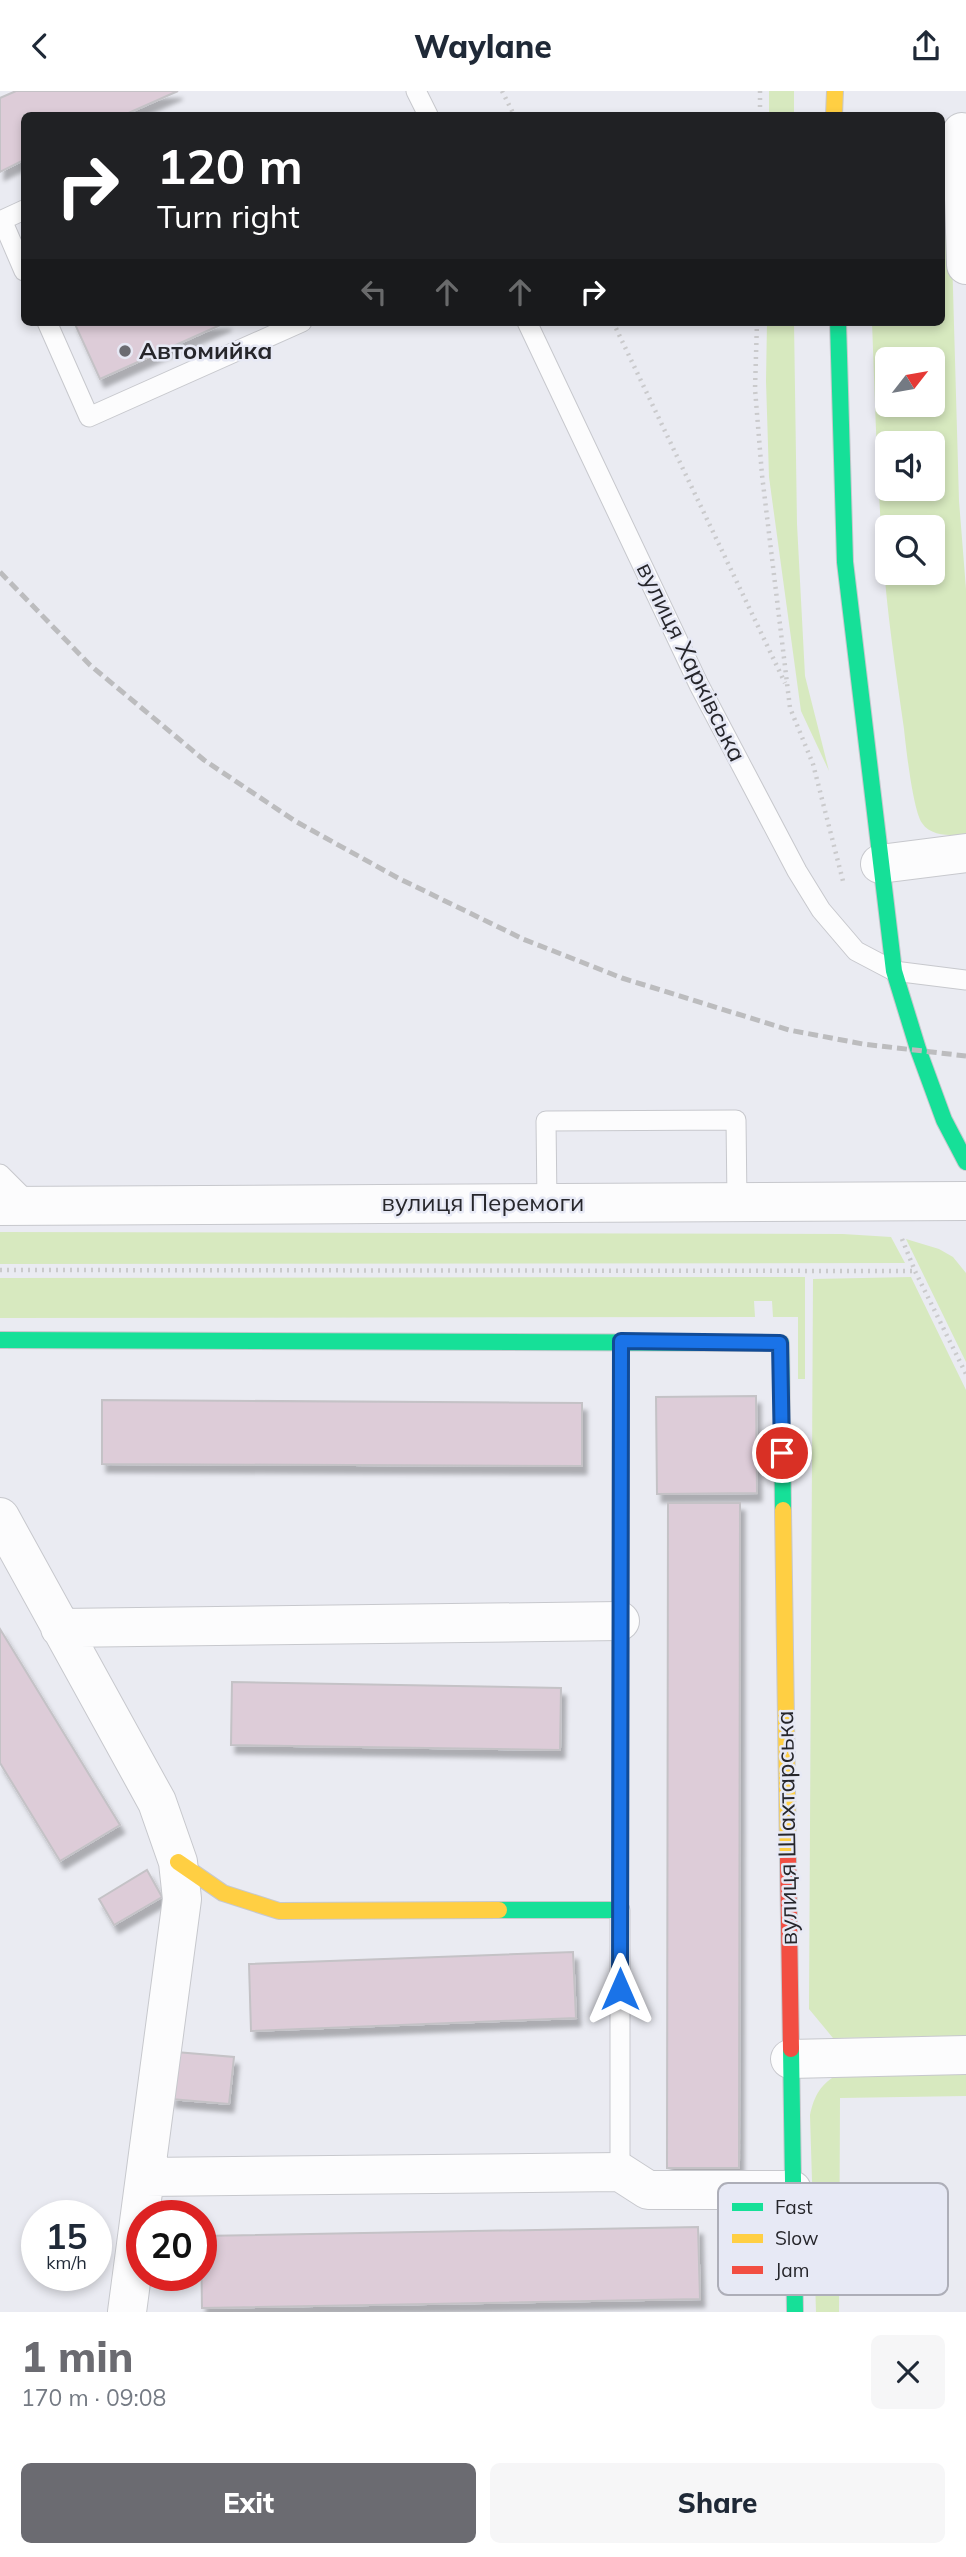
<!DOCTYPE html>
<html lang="en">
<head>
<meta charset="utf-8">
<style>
	:root { --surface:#fff; --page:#f6f6f7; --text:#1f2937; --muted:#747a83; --accent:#6b6b71 }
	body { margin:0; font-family:Mulish,sans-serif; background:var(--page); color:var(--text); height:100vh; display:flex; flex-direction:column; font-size:26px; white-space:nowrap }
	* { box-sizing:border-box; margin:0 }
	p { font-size:23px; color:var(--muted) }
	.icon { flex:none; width:38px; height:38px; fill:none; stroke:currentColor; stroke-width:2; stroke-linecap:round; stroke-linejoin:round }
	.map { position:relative; height:2221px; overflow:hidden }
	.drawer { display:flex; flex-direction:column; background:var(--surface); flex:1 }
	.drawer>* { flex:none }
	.hud { position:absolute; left:21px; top:21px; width:924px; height:214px; border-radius:10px; box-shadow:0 4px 10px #0003; background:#202124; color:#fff; overflow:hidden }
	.needle { width:46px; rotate:59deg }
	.tools { position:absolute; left:875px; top:256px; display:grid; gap:14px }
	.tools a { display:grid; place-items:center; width:70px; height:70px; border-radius:10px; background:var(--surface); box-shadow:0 4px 10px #0003; font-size:35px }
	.speed { position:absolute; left:21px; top:2109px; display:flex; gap:14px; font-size:35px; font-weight:700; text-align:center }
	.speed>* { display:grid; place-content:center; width:91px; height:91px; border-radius:50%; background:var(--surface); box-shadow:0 4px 10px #0003; line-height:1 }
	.speed small { font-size:18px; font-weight:400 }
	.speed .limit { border:10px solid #d22; background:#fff; color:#111 }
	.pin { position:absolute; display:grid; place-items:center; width:60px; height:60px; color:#fff; margin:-30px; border:4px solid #fff; border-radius:50%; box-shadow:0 2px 7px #0007 }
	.me { position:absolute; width:77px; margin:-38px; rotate:0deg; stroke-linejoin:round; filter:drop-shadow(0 0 5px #0008) }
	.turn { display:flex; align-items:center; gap:24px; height:147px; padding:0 21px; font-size:32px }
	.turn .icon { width:91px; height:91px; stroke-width:2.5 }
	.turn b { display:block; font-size:49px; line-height:60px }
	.lanes { display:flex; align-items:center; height:66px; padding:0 21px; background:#0003; justify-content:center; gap:35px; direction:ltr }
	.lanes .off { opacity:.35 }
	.round { display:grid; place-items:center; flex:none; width:74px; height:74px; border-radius:10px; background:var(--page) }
	.overview { display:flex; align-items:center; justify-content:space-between; height:119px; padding:0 21px }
	h1 { font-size:42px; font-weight:800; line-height:52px; color:var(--accent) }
	.cta { display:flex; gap:14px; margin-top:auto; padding:14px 21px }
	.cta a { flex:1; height:80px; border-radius:10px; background:var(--accent); color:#fff; font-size:28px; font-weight:800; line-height:80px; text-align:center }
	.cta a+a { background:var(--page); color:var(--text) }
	header { display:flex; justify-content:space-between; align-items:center; height:91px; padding:0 21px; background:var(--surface); font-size:32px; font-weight:800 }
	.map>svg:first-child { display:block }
	.green { fill:#d7e9bf; fill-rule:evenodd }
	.building { fill:#ddccd8; stroke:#c4c2c6; stroke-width:2; filter:url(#shadow) }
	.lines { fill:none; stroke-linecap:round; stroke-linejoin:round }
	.lane-casing { stroke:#c7c8cd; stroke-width:21 }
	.street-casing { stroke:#c7c8cd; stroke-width:40 }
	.fast-casing { stroke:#c7c8cd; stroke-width:18 }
	.slow-casing { stroke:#c7c8cd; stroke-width:18 }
	.jam-casing { stroke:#c7c8cd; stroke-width:18 }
	.path { stroke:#cacacc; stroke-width:4.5; stroke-dasharray:2 5; stroke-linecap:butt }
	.lane { stroke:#fcfcfd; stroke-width:19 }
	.street { stroke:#fcfcfd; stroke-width:38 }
	.fast { stroke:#16e098; stroke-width:16 }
	.slow { stroke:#ffcf43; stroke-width:16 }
	.jam { stroke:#f24e42; stroke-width:16 }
	.rail { stroke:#bcbcbe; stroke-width:5; stroke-dasharray:10 5; stroke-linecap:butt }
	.route-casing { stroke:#114b97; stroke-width:18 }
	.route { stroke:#1a73e8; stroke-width:12 }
	.poi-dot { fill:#6b6b71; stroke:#e7e9f5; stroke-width:2.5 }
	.labels { text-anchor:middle; stroke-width:5; stroke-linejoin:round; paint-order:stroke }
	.poi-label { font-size:24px; font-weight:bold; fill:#26262b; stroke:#e7e9f5; text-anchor:start }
	.street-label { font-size:24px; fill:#26262b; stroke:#e7e9f5 }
	.key { fill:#e7e9f5; stroke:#adaeb8; stroke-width:2 }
	.key-label { font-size:19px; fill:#26262b }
</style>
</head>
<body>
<header><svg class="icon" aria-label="back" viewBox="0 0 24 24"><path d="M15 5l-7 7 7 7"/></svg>Waylane<svg class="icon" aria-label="share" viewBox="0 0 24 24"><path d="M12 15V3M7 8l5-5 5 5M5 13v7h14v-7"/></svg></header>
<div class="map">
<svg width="966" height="2221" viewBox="0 0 966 2221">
	<defs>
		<filter id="shadow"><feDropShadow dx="4.5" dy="8" stdDeviation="2" flood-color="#0004"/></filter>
	</defs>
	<rect width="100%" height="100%" fill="#eaebf2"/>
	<path class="green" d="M769,0H794V24H769Z
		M942,67L950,93L959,410L966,498V744C951,744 931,746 922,732C913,719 906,657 904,638C896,581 887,523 883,464C877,387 875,309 872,231H942ZM887,268H933V313H887ZM887,352H933V397H887ZM887,436H933V481H887Z
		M767,231H794L797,433L805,585L829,680L801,620L769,386L766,290Z
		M0,1141L843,1143L891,1146L905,1172L0,1173Z
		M906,1148L939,1158L953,1166L966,1182V1271Z
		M805,1186V1288H798V1226H773L772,1210H754L755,1226L0,1227V1187Z
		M911,1186L966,1299V1945L833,1947L809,1918L813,1188Z
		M966,1979V2005L840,2007L839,2221H816L810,2024C814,2005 821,1992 839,1983Z"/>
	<path class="building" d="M16,0H178L124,24H24V69L0,81V7Z
		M74,231H227L100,288Z
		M756,1305L757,1402L657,1403L656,1306Z
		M102,1309L582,1312V1375L102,1373Z
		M668,1412H740L739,2077H667Z
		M0,1538L120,1734L60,1770L0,1672Z
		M232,1591L561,1597L560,1659L231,1654Z
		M147,1779L162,1806L114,1834L99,1808Z
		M573,1861L576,1927L251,1940L249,1873Z
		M176,1961L234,1966L229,2013L171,2008Z
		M698,2136L700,2208L202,2217L201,2145Z"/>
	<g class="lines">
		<defs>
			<path id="lane" d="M416,0L428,24
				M24,119L2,129L24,180
				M47,231L89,326L302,231
				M527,231L699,594L797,780L821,819L856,860L894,880L966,889
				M0,1083L31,1114
				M547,1112L546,1030L736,1029L737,1111
				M620,2081V1819"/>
			<path id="street" d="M962,41L966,174
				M880,773L966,762
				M0,1115L966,1110
				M0,1426L157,1711L178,1771L182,1808L127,2221
				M60,1537L620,1530
				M790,1968L966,1964
				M146,2086L620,2081L648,2099H792"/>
			<path id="fast" d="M838,231L845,471L894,880L918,958L944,1029L966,1071
				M0,1249L781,1252L783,1419
				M499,1819H620L621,1250
				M791,1958L795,2221"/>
			<path id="slow" d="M834,24L835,0
				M783,1419L788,1768
				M178,1771L223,1802L279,1820L499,1819"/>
			<path id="jam" d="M788,1768L791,1958"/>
		</defs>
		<use href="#lane" class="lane-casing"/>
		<use href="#street" class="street-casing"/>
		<use href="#fast" class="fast-casing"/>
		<use href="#slow" class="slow-casing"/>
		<use href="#jam" class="jam-casing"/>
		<path class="path" d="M502,0L514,24
			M760,0V24
			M613,231L785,592
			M757,231L755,298L762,384L790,617L813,673L843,790
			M902,1148L915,1180L966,1283
			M0,1179L915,1180"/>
		<use href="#lane" class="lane"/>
		<use href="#street" class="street"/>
		<use href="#fast" class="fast"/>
		<use href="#slow" class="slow"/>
		<use href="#jam" class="jam"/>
		<path class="rail" d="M0,481L90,574L204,669L295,730L398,787L523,848L622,887L789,939L863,953L966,965"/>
	</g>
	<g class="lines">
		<defs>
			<path id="route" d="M620,1898L621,1250L780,1252L782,1362"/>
		</defs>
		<use href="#route" class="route-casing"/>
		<use href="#route" class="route"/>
	</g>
	<circle class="poi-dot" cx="125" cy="260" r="7"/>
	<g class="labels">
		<g class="poi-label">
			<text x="139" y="268">Автомийка</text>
		</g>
		<g class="street-label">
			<text transform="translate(691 571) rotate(64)" y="8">вулиця Харківська</text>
			<text x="483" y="1120">вулиця Перемоги</text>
			<text transform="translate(787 1737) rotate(-91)" y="8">вулиця Шахтарська</text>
		</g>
	</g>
	<rect x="718" y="2092" width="230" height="112" rx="10" class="key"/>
	<rect x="732" y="2112" width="31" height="8" fill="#16e098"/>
	<rect x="732" y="2143" width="31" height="9" fill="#ffcf43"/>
	<rect x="732" y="2175" width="31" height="8" fill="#f24e42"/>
	<g class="key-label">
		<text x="775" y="2123">Fast</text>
		<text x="775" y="2154">Slow</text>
		<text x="775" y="2186">Jam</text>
	</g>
</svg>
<div class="tools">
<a><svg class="needle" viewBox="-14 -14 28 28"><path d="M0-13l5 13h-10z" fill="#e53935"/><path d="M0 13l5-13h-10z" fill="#747a83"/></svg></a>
<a><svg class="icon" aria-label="sound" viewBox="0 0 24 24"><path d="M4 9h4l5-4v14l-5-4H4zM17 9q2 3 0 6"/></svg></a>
<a><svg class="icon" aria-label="search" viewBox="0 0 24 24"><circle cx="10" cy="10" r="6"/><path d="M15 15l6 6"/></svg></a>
</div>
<div class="speed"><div>15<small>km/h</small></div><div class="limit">20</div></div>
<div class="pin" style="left:782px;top:1362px;background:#d93025"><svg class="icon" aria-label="arrive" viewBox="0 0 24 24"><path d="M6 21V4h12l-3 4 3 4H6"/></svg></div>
<svg class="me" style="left:620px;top:1898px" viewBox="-20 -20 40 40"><path d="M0-17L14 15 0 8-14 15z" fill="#1a73e8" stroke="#fff" stroke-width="4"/></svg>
<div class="hud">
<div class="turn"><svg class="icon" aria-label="right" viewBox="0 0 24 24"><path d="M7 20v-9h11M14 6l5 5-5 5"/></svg><div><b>120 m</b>Turn right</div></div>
<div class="lanes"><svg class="icon off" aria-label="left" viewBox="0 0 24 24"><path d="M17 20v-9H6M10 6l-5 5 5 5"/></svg><svg class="icon off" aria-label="ahead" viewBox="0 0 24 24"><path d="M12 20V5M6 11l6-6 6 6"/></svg><svg class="icon off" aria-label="ahead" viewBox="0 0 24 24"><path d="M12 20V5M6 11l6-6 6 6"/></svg><svg class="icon" aria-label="right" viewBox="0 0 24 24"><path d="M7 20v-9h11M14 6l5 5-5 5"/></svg></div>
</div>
</div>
<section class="drawer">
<div class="overview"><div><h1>1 min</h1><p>170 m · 09:08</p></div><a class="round"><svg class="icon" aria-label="close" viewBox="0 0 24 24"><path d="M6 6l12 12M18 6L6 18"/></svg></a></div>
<div class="cta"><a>Exit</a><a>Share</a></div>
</section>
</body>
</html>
